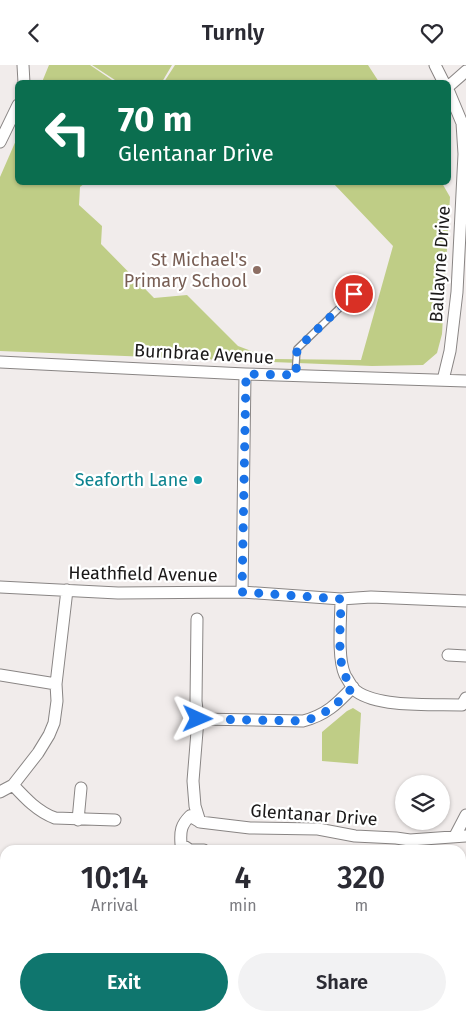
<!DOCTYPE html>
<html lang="en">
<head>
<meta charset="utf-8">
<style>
	:root { --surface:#fff; --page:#f2f2f3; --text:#2b2b33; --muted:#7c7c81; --accent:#0f766e }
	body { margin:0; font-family:"Fira Sans",sans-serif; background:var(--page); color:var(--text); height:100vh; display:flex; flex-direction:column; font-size:19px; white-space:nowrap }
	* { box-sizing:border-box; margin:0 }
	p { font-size:16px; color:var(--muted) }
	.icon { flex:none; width:28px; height:28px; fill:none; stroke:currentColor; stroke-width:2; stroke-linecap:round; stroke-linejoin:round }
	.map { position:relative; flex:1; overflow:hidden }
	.panel { position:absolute; left:0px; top:780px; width:466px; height:176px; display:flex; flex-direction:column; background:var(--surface); border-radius:15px 15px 0 0; box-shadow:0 1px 4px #0004 }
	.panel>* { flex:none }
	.hud { position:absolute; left:15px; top:15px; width:436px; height:105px; border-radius:8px; box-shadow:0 1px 4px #0004; background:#0b6e4f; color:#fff; overflow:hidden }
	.fabs { position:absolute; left:395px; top:710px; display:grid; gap:10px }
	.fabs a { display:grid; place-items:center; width:55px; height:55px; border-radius:50%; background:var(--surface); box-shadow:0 1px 4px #0004; font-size:25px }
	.pin { position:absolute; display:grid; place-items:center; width:42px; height:42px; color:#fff; margin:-21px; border:2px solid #fff; border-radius:50%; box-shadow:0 1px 5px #0007 }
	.me { position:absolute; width:55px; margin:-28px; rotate:91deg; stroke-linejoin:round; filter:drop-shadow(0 0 4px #0008) }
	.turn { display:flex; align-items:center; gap:18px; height:105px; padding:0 20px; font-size:22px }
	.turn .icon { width:65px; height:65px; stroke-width:2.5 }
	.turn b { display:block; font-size:35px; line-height:42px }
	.eta { display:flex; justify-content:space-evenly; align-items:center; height:85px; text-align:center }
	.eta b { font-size:30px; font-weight:600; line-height:35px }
	.action { display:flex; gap:10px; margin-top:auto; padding:10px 20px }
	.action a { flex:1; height:58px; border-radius:30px; background:var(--accent); color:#fff; font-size:20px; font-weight:600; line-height:58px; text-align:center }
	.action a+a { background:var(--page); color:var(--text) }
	header { display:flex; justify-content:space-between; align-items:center; height:65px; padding:0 20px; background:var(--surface); font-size:22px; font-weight:600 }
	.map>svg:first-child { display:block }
	.green { fill:#bfcd86 }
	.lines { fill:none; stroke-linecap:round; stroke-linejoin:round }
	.stream { stroke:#4a839e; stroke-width:4.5 }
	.lane-casing { stroke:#898584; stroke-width:8 }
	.street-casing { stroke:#898584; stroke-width:13 }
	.primary-casing { stroke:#898584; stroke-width:21 }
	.lane { stroke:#fff; stroke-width:5.5 }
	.street { stroke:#fff; stroke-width:11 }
	.primary { stroke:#fff; stroke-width:19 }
	.route { stroke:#1a73e8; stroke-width:9; stroke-dasharray:0 16.2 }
	.education-dot { fill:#8d6e63; stroke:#fff; stroke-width:2 }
	.culture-dot { fill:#0f9aa8; stroke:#fff; stroke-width:2 }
	.labels { text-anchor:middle; stroke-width:4.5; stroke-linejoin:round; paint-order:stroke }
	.education-label { font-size:18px; fill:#785e54; stroke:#fff; text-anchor:end }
	.street-label { font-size:18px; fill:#1a1818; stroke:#fff }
	.culture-label { font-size:18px; fill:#0d838f; stroke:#fff; text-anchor:end }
</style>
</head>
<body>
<header><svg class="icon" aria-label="back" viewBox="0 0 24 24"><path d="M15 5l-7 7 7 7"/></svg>Turnly<svg class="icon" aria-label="heart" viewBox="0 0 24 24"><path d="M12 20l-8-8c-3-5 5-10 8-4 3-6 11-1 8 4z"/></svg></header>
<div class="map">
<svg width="466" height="956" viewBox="0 0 466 956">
	<rect width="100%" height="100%" fill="#f1eceb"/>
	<path class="green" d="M49,0H90L115,17H42Z
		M92,0H172L162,17H118Z
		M175,0H368L379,17H164Z
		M17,73L18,118H85L80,122L79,140L102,161L101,179L154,233L187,230L238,281L273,294L361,295L393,181L333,118H442L450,132L442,269L437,288L423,300L372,301L0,286V112Z
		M353,643L361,648L358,699L322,696V667L347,646Z
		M0,901H5V951H461V920H466V956H0Z"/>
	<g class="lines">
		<path class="stream" d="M0,930L5,931
			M302,951L371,956"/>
		<defs>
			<path id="lane" d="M295,311L297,284L354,229"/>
			<path id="street" d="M23,0L24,18
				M435,0L444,18
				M449,21L466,6
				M0,77L18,40
				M0,297L245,309L466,316
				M443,315L450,286L457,227L464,89L462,58L449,27
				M0,522L118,528L242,527L341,534L371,532L466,536
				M242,527L245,309
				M341,534C341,554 337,593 345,610C348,615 352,623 356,626C379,643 434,639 462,640L466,633
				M197,554L196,636L198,654L193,716L195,741L200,757L250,763L318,764L355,771L396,773L410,775L466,771
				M448,590L466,591
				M0,610L56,619
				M198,654L303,656C326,650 337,639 353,622
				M13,720C25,733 38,747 55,753L115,755
				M0,727L13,720L38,688L49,670L54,658L57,636L56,619L67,525
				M78,755L81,723
				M200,757L190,751C181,760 180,766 181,779L190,785H204
				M455,771L466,750"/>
			<path id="primary" d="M0,853H5
				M461,870H466
				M0,878H5
				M461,896H466"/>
		</defs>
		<use href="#lane" class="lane-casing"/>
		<use href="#street" class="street-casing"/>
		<use href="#primary" class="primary-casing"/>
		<use href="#lane" class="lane"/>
		<use href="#street" class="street"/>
		<use href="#primary" class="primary"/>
	</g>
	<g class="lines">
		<path class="route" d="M198,654L303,656C325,651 338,638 353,622C350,618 346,613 344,609C337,588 341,556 341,534L242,527L246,309L296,310L297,284L354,229"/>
	</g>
	<circle class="education-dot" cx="257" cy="205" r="5"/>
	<circle class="culture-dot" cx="198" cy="415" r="5"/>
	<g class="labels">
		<g class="education-label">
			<text x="247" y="201">St Michael's<tspan x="247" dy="21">Primary School</tspan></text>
		</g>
		<g class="street-label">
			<text transform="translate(440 199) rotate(-86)" y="6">Ballayne Drive</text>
			<text transform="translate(204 289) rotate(3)" y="6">Burnbrae Avenue</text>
			<text transform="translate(143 509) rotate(1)" y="6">Heathfield Avenue</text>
			<text transform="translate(314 750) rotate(4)" y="6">Glentanar Drive</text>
		</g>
		<g class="culture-label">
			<text x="188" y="421">Seaforth Lane</text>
		</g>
	</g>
</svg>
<div class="fabs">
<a><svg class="icon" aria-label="layers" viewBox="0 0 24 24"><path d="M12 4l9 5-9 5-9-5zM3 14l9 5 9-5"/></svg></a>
</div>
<div class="pin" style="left:354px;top:229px;background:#d93025"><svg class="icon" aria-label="arrive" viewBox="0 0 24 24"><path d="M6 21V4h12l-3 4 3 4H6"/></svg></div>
<svg class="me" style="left:198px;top:654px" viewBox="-20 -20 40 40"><path d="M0-17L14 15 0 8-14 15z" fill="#1a73e8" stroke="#fff" stroke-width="4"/></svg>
<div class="hud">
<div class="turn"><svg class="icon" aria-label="left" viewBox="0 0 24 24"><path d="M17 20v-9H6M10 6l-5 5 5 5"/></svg><div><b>70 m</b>Glentanar Drive</div></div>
</div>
<section class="panel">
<div class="eta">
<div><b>10:14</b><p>Arrival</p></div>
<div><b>4</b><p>min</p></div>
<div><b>320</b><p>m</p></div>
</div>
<div class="action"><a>Exit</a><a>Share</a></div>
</section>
</div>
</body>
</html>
